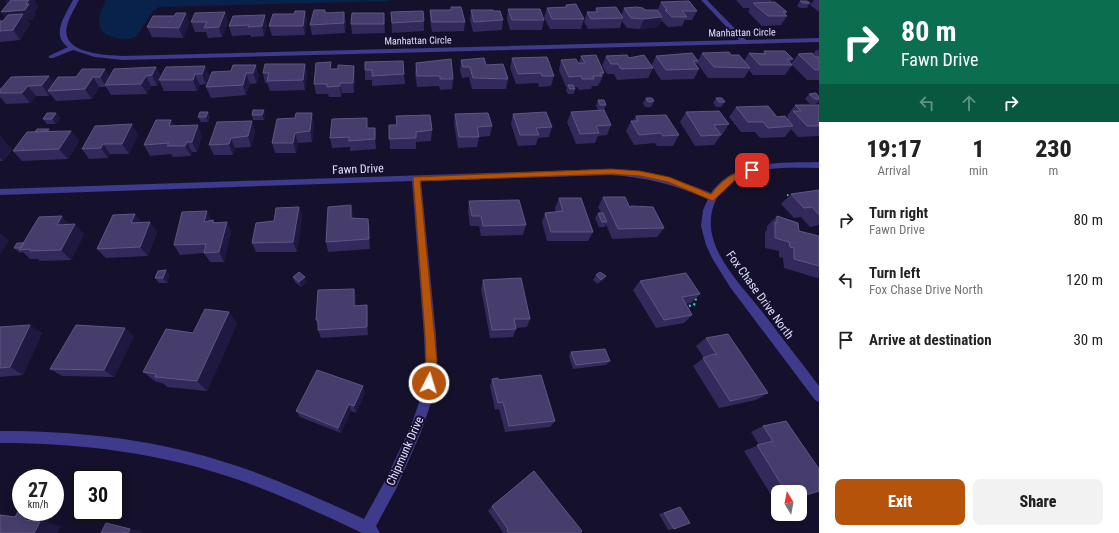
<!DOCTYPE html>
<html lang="en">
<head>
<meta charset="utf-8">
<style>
	:root { --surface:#fff; --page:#f2f2f2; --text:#222; --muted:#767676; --accent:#b45309 }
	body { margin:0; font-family:"Roboto Condensed",sans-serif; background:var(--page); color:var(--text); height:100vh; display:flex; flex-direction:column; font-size:15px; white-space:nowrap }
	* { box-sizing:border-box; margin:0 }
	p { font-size:13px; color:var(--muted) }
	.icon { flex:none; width:22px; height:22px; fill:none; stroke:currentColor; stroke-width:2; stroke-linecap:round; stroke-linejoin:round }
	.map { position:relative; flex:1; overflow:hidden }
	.details { display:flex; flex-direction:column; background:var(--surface); width:300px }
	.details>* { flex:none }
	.banner { background:#0b6e4f; color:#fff; overflow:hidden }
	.needle { width:26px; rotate:350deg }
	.fabs { position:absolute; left:771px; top:485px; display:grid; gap:8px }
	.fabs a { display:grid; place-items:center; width:36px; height:36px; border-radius:8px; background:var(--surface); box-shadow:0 2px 10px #0003; font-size:20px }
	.speed { position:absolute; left:12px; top:469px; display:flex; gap:8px; font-size:20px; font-weight:700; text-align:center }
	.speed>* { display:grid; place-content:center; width:52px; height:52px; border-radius:50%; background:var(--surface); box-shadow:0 2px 10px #0003; line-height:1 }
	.speed small { font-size:10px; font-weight:400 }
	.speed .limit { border:2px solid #111; border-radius:6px; background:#fff; color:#111 }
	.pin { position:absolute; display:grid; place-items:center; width:34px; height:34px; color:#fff; margin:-17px; border-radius:8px; box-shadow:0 2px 6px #0006 }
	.me { position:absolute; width:44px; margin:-22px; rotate:5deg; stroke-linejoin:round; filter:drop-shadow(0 0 3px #0008) }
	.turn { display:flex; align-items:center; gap:14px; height:84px; padding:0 16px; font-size:18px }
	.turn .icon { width:52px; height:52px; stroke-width:2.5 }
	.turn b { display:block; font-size:28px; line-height:34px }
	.lanes { display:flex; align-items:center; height:38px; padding:0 16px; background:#0003; justify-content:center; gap:20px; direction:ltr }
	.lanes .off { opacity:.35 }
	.eta { display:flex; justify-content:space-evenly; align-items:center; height:68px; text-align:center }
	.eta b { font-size:24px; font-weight:800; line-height:28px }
	.action { display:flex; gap:8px; margin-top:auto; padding:8px 16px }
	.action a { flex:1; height:46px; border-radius:8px; background:var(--accent); color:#fff; font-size:16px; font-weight:800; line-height:46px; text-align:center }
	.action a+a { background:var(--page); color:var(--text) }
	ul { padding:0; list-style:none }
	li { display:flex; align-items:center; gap:12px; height:60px; padding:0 16px }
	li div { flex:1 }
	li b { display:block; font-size:15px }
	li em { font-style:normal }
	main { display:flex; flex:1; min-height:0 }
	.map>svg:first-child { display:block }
	.water { fill:#09224c }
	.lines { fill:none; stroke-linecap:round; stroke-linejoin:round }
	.path-far1 { stroke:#2dc2b9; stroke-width:2; stroke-dasharray:1.5 2.5; stroke-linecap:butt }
	.path { stroke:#2dc2b9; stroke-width:2.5; stroke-dasharray:2 3; stroke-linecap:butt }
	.minor { fill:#3e3a8c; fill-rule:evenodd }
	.wall { fill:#33295a }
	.shaded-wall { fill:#1f1840 }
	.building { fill:#463d6c; stroke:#5e5683 }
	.route { fill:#b45309; stroke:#753606 }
	.labels { text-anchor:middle; stroke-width:4; stroke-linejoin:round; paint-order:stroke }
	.far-street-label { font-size:10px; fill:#e0dcff; stroke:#15112c }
	.street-label { font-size:12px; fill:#e0dcff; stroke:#15112c }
</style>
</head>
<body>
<main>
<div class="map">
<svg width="819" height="533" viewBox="0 0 819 533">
	<rect width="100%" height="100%" fill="#15112c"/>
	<path class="water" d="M106,0H390V1L159,7L153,11L137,36C128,43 101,38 99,24C98,17 103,7 106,0Z"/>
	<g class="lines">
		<path class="path-far1" d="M787,195L793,196"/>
		<path class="path" d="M684,307L694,305L696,298L694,295"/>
		<path class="minor" d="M73,0H79C75,8 69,17 67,26C60,54 105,55 123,56L739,40L701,0H707L746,40L819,38V42L123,60L95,57L73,50L53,58H49V56L68,47C50,35 66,14 73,0Z
			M819,162V168C795,168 770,166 747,174C734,179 724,187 717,198C694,241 740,283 764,314C782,338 801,362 819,386V402L815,400L730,287L712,258L706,245L701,226L703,210L708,199C676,185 645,177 611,175L421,181L436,335L437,361L434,394L421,432L396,489L376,526L380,533H362C322,514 281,495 239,480C162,453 81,443 0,443V431C74,431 147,438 218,460C269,475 316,497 364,519L386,479L411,426L422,394L425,361L424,335L412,181L0,195V189L611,169C646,172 678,179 711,193C734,159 782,163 819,162Z"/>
	</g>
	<path class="wall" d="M5,0H34L38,7L34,12L35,14L32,20H27L30,24L20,40L0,42V21H3L5,18L7,4Z
		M736,0H772L771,2L787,12L785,14L787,16L781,25L762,26L748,12L750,8H743Z
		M814,0H819V12L810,5Z
		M800,1L810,3L807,8H800L797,6Z
		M661,2L697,11L692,20H685L682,26L668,27L661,20L662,18L658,27L640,29L627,28L622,21L620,28L588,29L584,22L587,12H595L596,8L621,16L624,8L657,11Z
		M566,5L584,19L581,29H550L544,18L547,8L565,7Z
		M451,7L465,22L464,31L432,32L430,20V10H451Z
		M508,9L544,20L542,30H510L507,19Z
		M325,10V13L346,22L345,33L312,35L310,25Z
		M471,10L493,11L503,20L502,30L473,32L470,20Z
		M305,11L307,20L305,35L272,36L269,26L294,14Z
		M225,12L228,22L222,37L208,38L206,32H195L191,22Z
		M391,12L424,21V31L392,33Z
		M186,13L189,23L183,38L152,37L147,27L174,16Z
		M384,13L385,33L352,34L351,24Z
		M267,25L264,36L251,37V35L232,36L229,26Z
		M816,50H819V81L818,80H807L792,65L785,75H753L749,70L744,78H708L697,63L696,65L699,69L694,79L661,80L653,68L648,78L617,80L614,74H607L602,66L606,56L651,66L656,56L698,61L702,53L731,55L744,61L749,53H763L764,51L793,59L790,63L791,64L798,54H813Z
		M581,56L604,73L600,83H599L598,86H592L591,89L579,90L577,87H574L575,89L574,94H568L566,90L567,87H566L559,70L561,60L579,63Z
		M512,58L554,76L551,86L539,87L538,83L516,84L510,68Z
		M461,60L486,65L508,79L506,89H472L469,77L462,78L460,70Z
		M365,62L404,74L405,84L372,86V80H365Z
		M416,63L453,79L452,89L440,90L439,86L417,87L415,73Z
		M305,64L307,74L305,90L270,91L267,83H265L263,73Z
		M233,65L259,75L257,83L250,84L246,95L211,98L206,87L231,71Z
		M205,66L209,76L206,84L200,85L197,91H164L159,80L157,86H151L147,94L111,95L106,87H99L92,99L56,101L50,94L49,96H36L30,103L6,104L0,97V87L1,89L54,83L58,77L110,76L156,67L161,77Z
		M354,66L355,76L354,93H342L341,97H329L328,94H316L314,84L332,69H338Z
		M809,94L819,97V101L816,104H810L805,99Z
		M646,98L654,101L651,107H645L643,103Z
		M716,98L725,102L721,107H716L713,103Z
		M598,100L606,105L604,110H598L596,105Z
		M795,105H819V136L798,137L791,129L785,137L760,138L755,132H741L729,117L736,107L787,119L788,117L787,116Z
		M208,112L210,117L208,122H201L198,117Z
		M571,112L611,125L607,135L598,136L595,143L576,144L567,122Z
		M686,112L729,124L722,135H721L714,145L695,146L680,122Z
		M56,113L60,118L56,124H47L43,119Z
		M455,114L492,126L490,136L479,137L477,147L458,148L454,124Z
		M513,114L552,127L549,137L538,138L536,145L518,146L511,124Z
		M252,115H265L264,120H253Z
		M636,116L679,135L673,146H657L655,143L634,145L626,131L631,121H633Z
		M171,120L174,125L202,136L197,152H192L191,156L173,157L171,154L150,156L144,145Z
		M217,122L255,131L251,147L235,148L233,155H214L209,145Z
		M314,123L312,142L298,143L296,153H275L272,143Z
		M389,125H396L432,130L431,141L416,142V149H390Z
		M368,128H375L376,138V149L350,151V147L332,148L330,138Z
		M49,129L50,131H71L79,141L68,159L22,161L13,151L35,132Z
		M138,135L129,154H110L108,158L89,159L82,149Z
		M0,136L12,150L3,161H0Z
		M819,190V225L810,227L801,217L794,218L781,204L791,194Z
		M603,197L630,208L664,228L657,237L612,239L606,224L605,227H599L595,218L598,213H601L598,207Z
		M559,198L593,232L588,241H547L542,222L545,213L556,212L555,208Z
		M469,201L526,225L523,235L481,236L479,226H470L468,211Z
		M351,205L353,218L368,219L370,229V249L328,252L326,242Z
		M299,207L302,217L297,252H256L252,243L274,221Z
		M135,214L141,222L157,232L148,256L106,258L97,249Z
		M777,216L799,231L819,236V277L817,278L784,268L783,258L779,257V251L765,248V232L767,230V226Z
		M212,220H213L214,222H227L231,232L224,262H210L204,253L180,255L174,245Z
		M70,225L84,234L71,260L40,261L38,259H30L23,252L20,253L14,248L24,243Z
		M166,270L169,275L167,283H159L155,278Z
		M596,275L603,281L598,284L593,280Z
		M293,277L307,282L301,287L295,282Z
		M483,280L530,319L527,327L516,328V329L513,337L490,338L481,289Z
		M640,281L700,294L691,303L686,304L692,315L684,323L656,328L633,290Z
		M354,289L356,297V306L368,314V335L321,338L318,330V326L316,320Z
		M229,312L237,324L207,391L167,387L163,383L156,382L143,372L193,333Z
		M0,327L42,333L23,375L0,377Z
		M134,336L114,377L62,376L50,369Z
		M706,338L768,393L756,400L719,408L693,366L704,358L696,346Z
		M571,352L610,361L606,365L573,369L569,356Z
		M492,379L555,421L550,427L505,432L499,409L495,410L490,386Z
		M365,393L356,413L351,411L341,433L300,417L296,411Z
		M786,421L800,492H778V503H776L744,451L759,445L751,432L763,426Z
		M492,506L580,533H502L503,532L488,511Z
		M680,507L674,529L668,530L659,514Z"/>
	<path class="shaded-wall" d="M5,0H34L38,7L34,12L35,14L32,20H27L30,24L20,40L1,12L9,6Z
		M305,11L307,20L305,35L303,26Z
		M225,12L228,22L222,37L219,27Z
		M344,12L346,22L345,33L344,23Z
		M186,13L189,23L183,38L179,28Z
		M265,15L267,25L264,36L262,26Z
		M662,17L658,27L640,29L644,19Z
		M305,64L307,74L305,90L303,80Z
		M256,65L259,75L257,83L253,73Z
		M205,66L209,76L206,84L202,74Z
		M354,66L355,76L354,93L353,83Z
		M156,67L161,77L157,86L152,75Z
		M105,69L111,79L105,85L100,77Z
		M246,73L250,84L246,95L243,85Z
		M195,74L200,85L197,91L193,80Z
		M49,76L56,86L48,91L50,94L49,96L42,85Z
		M146,76L151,86L147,94L141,84Z
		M93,77L99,87L92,99L85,89Z
		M340,83L342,93L341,97L340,86Z
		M28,86L36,96L30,103L22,93Z
		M264,110L265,115L264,120L262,115Z
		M208,112L210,117L208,122L206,117Z
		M56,113L60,118L56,124L52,119Z
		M312,113L314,123L312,142L310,131Z
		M171,120L176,130L169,126Z
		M252,121L255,131L251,147L248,136Z
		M132,124L138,135L129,154L122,144Z
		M198,125L202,136L197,152L192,142Z
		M375,128L376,138V149L375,139Z
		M71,131L79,141L68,159L59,149Z
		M295,133L298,143L296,153L293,143Z
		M0,136L12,150L3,161L0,158Z
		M231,138L235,148L233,155L229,144Z
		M187,142L192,152L191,156L185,146Z
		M103,144L110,154L108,158L101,148Z
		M351,205L353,215L352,228L351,218Z
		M299,207L302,217L297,252L293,242Z
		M207,211L212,221L204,222Z
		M135,214L142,223H131Z
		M62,216L71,226L57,225Z
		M368,219L370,229V249L369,239Z
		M150,222L157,232L148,256L140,247Z
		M227,222L231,232L224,262L219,252Z
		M75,224L84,234L71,260L61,250Z
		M0,233L9,241L0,255Z
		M166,270L169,275L167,283L163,278Z
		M606,276L603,281L598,284L601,280Z
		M305,277L307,282L301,287L299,282Z
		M354,289L356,297L355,315L354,306Z
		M367,305L368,314V335L367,327Z
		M229,312L237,324L207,391L197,381Z
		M30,325L42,333L23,375L10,367Z
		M125,328L134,336L114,377L104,370Z
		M363,386L365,393L356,413L354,406Z
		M349,404L351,411L341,433L338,428Z
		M29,512H33L51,516L47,523L61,526L57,533H34L25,520Z
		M130,529L142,531L141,533H128Z"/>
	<path class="building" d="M11,0H29L26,4H29L25,10L1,12Z
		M689,1L697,11H682L687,17H672L665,10H667L661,2Z
		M800,1H807L810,3H803Z
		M775,2L787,12H783L787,16H768L753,3Z
		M576,4L584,19H552L547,8L567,7L566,5Z
		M451,7H461L465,22H432L430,10H451Z
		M616,7L623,18L591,19L587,12H598L596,8Z
		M636,7L643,8L645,10H657L662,17L644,19L631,18L624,8Z
		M508,9H540L544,20H512Z
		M314,10H325V13L344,12V23L310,25Z
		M471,10H493V11H500L503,20L474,22Z
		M295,11H305L303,26H269L273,14H294Z
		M423,11L424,21L392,23L391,12Z
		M225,12L219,27L204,28L207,22H191L195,13Z
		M176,13H186L179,28L147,27L153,16H174Z
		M352,13H384V24H351Z
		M23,14L13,30L0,31V21H3L8,15Z
		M265,15L262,26L248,27L249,25L229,26L233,16Z
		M764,51H785L793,59H787L792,65H760L749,53L766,54Z
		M729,52L731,55H739L750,68L714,67L702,53Z
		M692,53L698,61H693L699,69L666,70L656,56Z
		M812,53L815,57H819V70H815L798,54Z
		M596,55L604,73H600L602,76H593L594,79H582L581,76L569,77L561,60L576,59L578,63H585L581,56Z
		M627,55L629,58L644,55L653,68L621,69L618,64H611L606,56Z
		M547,57L554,76H542L541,73L518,74L512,58Z
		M484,58L486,65L503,64L508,79L473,78L470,67H463L461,60Z
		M451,59L453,79H440V76H417L416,63Z
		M403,61L404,74L372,76V70H365V62Z
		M331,62L330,69H338V65L354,66L353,83H340V86L327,87V84H314L316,63Z
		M265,64H305L303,80L267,81L269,73H263Z
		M233,65H256L253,73H246L243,85L206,87L212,72L231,71Z
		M205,66L202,74H195L193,80H159L166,67Z
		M156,67L152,75L146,76L141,84L105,85L114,69Z
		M82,69H105L100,77H93L85,89L48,91L58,77H76Z
		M49,76L42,85L28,86L22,93H0V90L11,77Z
		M568,85H573L575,89H570Z
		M816,93L819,97V99H815L809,94Z
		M646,98H652L654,101L648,102Z
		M716,98H722L725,102H719Z
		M598,100H604L606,105H600Z
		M795,105H819V126H807L793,111H801Z
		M768,106L777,117L785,116L793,126L768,128L763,122H748L736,107Z
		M253,110H264L262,115H252Z
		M604,110L611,125L596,126L599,133L580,134L571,112Z
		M719,111L729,124L714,125L721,135L701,136L686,112Z
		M200,112H208L206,117H198Z
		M546,112L552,127L536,128L539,135H520L513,114Z
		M47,113H56L52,119H43Z
		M296,113H312L310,131L295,133L293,143H272L277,119L295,118Z
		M488,113L492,126L477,127L479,137H459L455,114Z
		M430,115L432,130L416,132V138L389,139V125H397L396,116Z
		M666,115L679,135L663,136L661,133L639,135L631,121H638L636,116Z
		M367,118V128H375V139L349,141V137L330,138L332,119Z
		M156,120H171L169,126L198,125L192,142H187L185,146H167L169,143L144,145Z
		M252,121L248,136L231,138L229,144L209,145L217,122Z
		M132,124L122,144H103L101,148L82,149L95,126Z
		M37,129H49L47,131L35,132Z
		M71,131L59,149L13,151L27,132Z
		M819,190V215L812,207L804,208L791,194Z
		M603,197H625L630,208L631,206L653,207L664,228L618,229Z
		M559,198H581L593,232H551L545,213L563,211Z
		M519,200L526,225L483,226L481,216H472L469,201Z
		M351,205V218L368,219L369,239L326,242L328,207Z
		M299,207L293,242L252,243L256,223L274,221L276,208Z
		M207,211L204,222L213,220V223L227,222L219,252L204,253L206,244L174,245L182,212Z
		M598,213H603L607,222H602Z
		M135,214L131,223L150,222L140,247L97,249L113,215Z
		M62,216L57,225L75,224L61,250L30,251L31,249L19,250L39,217Z
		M777,216L798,223L799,231L819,236V266L794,259V248L790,247L789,242L775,238V222L777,223Z
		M17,243H24L21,248H14Z
		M166,270L163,278H155L158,271Z
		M299,272L305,277L299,282L293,277Z
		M600,272L606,276L601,280L596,275Z
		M686,273L700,294L682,297L692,315L664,320L640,281Z
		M521,278L530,319H514L516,329L492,330L483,280Z
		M354,289V306L367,305V327L318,330V320H316L318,290Z
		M205,309L229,312L197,381L155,377L156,374L143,372L166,329L193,333Z
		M30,325L10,367L0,368V327Z
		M76,325L125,328L104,370L50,369Z
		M728,334L768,393L730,401L703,358L714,354L717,355L706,338Z
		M605,349L610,361L576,365L571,352Z
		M317,370L363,386L354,406L349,404L338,428L296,411Z
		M541,375L555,421L509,426L503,402L498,403L492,379L498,378V380Z
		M786,421L819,469V491L800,497V492H786L757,445L773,441L763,426Z
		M534,471L582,531L580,533H509L507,530L508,529L492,506Z
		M680,507L690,523L674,529L664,513Z
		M19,510H21V512H29L25,520L40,522L34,533H0V515L15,517Z
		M106,523L130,529L128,533H101Z"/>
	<path class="route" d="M752,167L756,170L755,172L736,179L713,201L668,182L640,176L611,174L420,181L437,361L433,387L429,389L426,387L424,383L426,361L425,335L413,177L611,169L640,171L669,177L711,194C724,178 733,173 752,167Z"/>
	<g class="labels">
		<g class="far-street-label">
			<text transform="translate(742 32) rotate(-1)" y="4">Manhattan Circle</text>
			<text transform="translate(418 40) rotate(-1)" y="4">Manhattan Circle</text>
		</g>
		<g class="street-label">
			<text transform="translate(358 169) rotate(-2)" y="4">Fawn Drive</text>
			<text transform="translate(760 295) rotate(54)" y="4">Fox Chase Drive North</text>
			<text transform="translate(405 451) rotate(-66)" y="4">Chipmunk Drive</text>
		</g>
	</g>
</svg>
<div class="fabs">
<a><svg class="needle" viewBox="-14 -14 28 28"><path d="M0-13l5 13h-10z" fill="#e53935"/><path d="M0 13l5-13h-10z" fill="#767676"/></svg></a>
</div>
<div class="speed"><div>27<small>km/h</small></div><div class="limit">30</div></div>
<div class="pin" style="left:752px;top:170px;background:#d93025"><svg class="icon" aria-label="arrive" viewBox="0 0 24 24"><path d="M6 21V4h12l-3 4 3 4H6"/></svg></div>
<svg class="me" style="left:429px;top:383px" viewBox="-20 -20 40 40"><circle r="17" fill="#b45309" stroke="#fff" stroke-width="3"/><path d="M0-11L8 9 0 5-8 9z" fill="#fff"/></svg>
</div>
<section class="details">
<div class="banner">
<div class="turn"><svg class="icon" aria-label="right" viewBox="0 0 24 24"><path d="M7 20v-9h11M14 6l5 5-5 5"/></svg><div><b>80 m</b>Fawn Drive</div></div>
<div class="lanes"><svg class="icon off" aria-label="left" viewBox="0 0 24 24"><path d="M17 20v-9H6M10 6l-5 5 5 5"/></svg><svg class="icon off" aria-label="ahead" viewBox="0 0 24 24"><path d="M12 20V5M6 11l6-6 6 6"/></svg><svg class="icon" aria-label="right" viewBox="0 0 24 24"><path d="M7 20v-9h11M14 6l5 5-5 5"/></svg></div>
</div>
<div class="eta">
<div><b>19:17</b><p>Arrival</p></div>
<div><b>1</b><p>min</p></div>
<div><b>230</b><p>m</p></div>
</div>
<ul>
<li><svg class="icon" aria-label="right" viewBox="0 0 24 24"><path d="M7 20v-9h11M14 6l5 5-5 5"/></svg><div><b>Turn right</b><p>Fawn Drive</p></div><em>80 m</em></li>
<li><svg class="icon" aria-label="left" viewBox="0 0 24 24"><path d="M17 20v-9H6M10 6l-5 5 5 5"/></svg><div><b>Turn left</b><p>Fox Chase Drive North</p></div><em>120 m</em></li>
<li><svg class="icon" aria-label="arrive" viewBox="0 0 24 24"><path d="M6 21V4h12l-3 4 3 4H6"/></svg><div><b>Arrive at destination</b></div><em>30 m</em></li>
</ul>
<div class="action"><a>Exit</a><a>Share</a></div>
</section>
</main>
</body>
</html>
